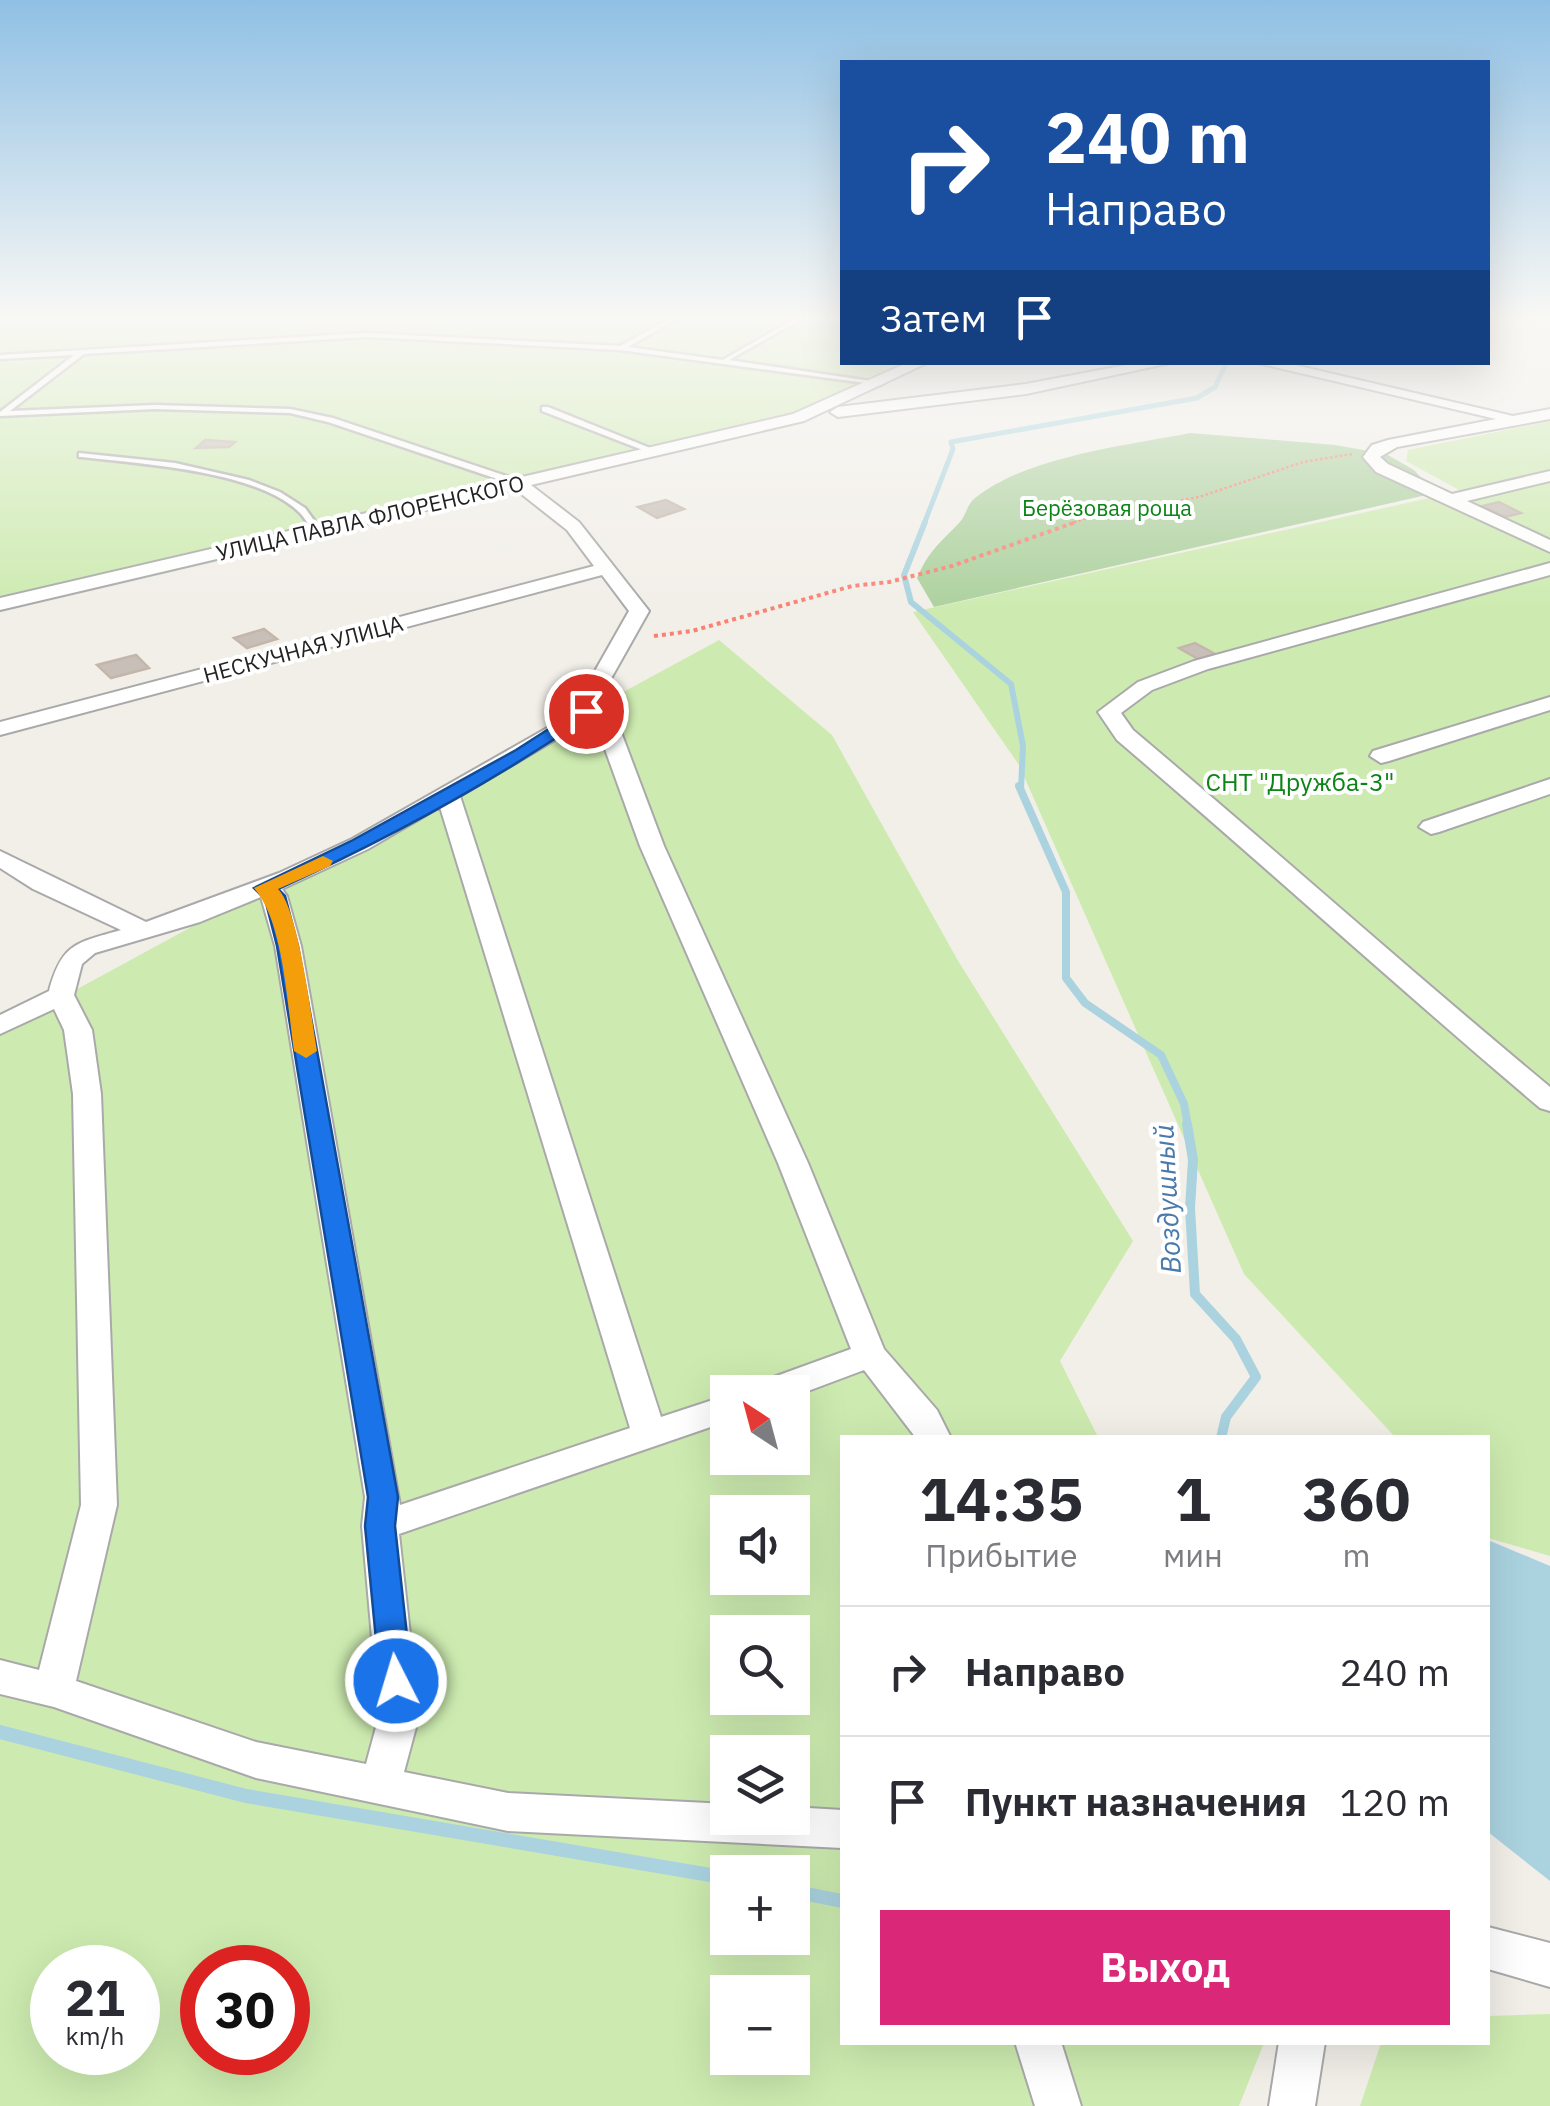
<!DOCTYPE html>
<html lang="ru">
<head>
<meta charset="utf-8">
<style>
	:root { --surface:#fff; --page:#f7f7f7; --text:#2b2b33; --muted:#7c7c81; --line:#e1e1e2; --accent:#db2777 }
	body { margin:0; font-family:"IBM Plex Sans",sans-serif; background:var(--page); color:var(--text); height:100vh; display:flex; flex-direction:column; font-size:38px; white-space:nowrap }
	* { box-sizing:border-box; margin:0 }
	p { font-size:32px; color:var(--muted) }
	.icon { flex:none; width:55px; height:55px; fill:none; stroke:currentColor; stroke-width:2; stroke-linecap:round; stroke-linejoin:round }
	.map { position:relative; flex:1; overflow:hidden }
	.panel { position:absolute; left:840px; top:1435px; width:650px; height:610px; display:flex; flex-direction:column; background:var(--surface); border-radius:0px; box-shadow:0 10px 40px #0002 }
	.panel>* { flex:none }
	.banner { position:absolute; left:840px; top:60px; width:650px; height:305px; border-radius:0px; box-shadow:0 10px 40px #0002; background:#1a4fa0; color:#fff; overflow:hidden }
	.needle { width:65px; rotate:324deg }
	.buttons { position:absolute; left:710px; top:1375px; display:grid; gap:20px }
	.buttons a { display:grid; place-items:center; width:100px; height:100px; border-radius:0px; background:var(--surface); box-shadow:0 10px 40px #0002; font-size:50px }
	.speed { position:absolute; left:30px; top:1945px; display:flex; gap:20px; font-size:50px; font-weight:700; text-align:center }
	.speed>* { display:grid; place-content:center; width:130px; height:130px; border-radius:50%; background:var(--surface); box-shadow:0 10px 40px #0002; line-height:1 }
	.speed small { font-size:25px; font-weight:400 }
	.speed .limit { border:15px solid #d22; background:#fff; color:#111 }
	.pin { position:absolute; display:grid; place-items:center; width:85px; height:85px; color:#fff; margin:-42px; border:5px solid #fff; border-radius:50%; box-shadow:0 2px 10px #0007 }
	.me { position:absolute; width:110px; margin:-55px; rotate:355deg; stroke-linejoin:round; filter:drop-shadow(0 0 8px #0008) }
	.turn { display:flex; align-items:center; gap:35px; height:210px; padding:0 40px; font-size:45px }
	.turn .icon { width:130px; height:130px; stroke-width:2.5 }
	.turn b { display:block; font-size:70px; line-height:85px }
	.then { display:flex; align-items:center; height:95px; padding:0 40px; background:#0003; gap:20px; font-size:38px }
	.eta { display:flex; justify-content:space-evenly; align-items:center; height:170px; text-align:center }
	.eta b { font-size:60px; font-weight:700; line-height:70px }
	.action { display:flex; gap:20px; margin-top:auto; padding:20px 40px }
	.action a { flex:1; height:115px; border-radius:0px; background:var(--accent); color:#fff; font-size:40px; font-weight:700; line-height:115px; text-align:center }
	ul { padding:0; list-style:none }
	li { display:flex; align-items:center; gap:30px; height:130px; padding:0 40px; border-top:2px solid var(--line) }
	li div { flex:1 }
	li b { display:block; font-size:38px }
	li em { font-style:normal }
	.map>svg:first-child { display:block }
	.grass { fill:#cdebb0; fill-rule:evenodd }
	.forest { fill:#add19e }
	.water { fill:#aad3df }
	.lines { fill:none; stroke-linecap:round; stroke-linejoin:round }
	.stream-far4 { stroke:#aad3df; stroke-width:5 }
	.stream-far3 { stroke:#aad3df; stroke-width:6 }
	.stream-far2 { stroke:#aad3df; stroke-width:8 }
	.stream-far1 { stroke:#aad3df; stroke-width:10 }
	.stream { stroke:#aad3df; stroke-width:14 }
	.building { fill:#c7bfb8; stroke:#c4b6ab; stroke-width:2.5 }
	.service-casing { stroke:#a9a9a9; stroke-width:5 }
	.minor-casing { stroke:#a9a9a9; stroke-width:4 }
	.path-far1 { stroke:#fa8072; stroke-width:2.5; stroke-dasharray:2.5 2.5; stroke-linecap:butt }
	.path { stroke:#fa8072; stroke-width:4; stroke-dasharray:4 4; stroke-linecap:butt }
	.service { fill:#fff; fill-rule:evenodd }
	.minor { fill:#fff; fill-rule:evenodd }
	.route { fill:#1a73e8; stroke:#114b97; stroke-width:2.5 }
	.slow { fill:#f59e0b }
	.labels { text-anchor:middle; stroke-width:8; stroke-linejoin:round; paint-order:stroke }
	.far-park-label { font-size:22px; fill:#0c8416; stroke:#fff }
	.far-street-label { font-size:22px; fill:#222; stroke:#fff }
	.park-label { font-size:25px; fill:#0c8416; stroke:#fff }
	.water-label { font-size:28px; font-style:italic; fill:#4a7aab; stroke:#fff }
</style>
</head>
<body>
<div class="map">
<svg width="1550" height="2106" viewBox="0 0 1550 2106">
	<rect width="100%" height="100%" fill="#f2efe9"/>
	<path class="grass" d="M0,316H842V362L923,363L788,419L0,605Z
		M1550,421V1556L1488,1538V1438L1395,1437L1244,1274L1019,765L913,612L1461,491L1406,461L1408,450Z
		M719,640L832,735L957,959L1133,1241L1060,1361L1098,1437L842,1438V2042L1264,2043L1239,2106H0V1031ZM728,1392H792V1458H728ZM728,1512H792V1578H728ZM728,1632H792V1698H728ZM728,1752H792V1818H728ZM728,1872H792V1938H728ZM52,1968H138V2052H52ZM202,1968H288V2052H202ZM728,1992H792V2058H728Z
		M1550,2014V2106H1360L1381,2043L1488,2042V2016Z"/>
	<path class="forest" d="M1190,433L1335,445L1386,454L1414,470L1435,493L934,607L917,578C930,549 938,545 959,523C966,516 967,504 975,498C1028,456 1125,446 1190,433Z"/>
	<path class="water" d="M1488,1540L1550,1566V1881L1488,1832Z"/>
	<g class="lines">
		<path class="stream-far4" d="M924,524L953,449L951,442L1197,398L1215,387L1226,364"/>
		<path class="stream-far3" d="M925,522L904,575L911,602L1011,684L1023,746L1021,789"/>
		<path class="stream-far2" d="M1019,786L1066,892V978L1085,1003L1161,1055L1184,1104L1188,1126"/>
		<path class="stream-far1" d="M1187,1124L1193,1160L1190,1208L1195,1294L1236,1339L1256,1377L1226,1417L1221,1438"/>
		<path class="stream" d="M0,1732L246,1796L728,1878
			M792,1891L842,1901"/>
	</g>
	<path class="building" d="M205,440L235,442L229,447L196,448Z
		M666,500L684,509L657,518L638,507Z
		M1499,502L1521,513L1505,517L1483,506Z
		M264,629L277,639L247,648L234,638Z
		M1195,643L1215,654L1198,659L1179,648Z
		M136,655L149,668L111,678L97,665Z"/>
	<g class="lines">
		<defs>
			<path id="service" d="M674,316H682L628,347L723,360L799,316H807L729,360L884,383L880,385L620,350L366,337L84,354L10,411L155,405L290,409L333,418L521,481V485L518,486L328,422L290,413L155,409L0,416V412L74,355L0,359V355L366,333L620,346Z
				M542,407H548L660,452L653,454L542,411Z
				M79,453L175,463L249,480L280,492L305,508L321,530L314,532C309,526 305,518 300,513C257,470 140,464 82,457H79Z"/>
			<path id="minor" d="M909,362H929L804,421L531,485L579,522L649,611L595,707L618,724L664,846L808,1163L884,1349L937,1410L951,1438H916L864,1370L792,1397V1392H752L757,1383L851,1349L778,1163L640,846L597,727L587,721L460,796L661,1417L728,1395V1421L399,1534L419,1716L404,1772L508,1793L728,1804V1818H792V1807L842,1810V1848L508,1831L256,1778L54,1707L0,1694V1660L39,1670L81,1505L73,1094L64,1030L54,1009L0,1034V1015L49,991C62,943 76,943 121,930L33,889L0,868V851L146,922L279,873L352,839L570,715L629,611L602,575L0,735V722L594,566L567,530L515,489L0,610V598L793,414ZM440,807L630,1428L400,1505L301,946L287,896L282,889L368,849ZM261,897L275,946L365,1497L362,1526L379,1716L366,1764L256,1742L76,1681L117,1505L101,1094L92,1030L74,995L82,964L95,953L200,922Z
				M1142,362H1175L1026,394L838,417L830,412L838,407L1026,384Z
				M1253,362H1282L1513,416L1550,409V419L1397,447L1380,457L1388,464L1452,494L1550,471V481L1467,501L1550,540V552L1376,472L1363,457L1372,445L1388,440L1496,419Z
				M1550,563V575L1208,669L1152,690L1121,713L1133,730C1273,848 1409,970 1550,1087V1111L1540,1108C1397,987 1259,861 1117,740L1098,712L1138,682L1194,661Z
				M1550,697V710L1389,761L1381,763L1370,756L1373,751Z
				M1550,779V794L1439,832L1431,834L1419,827L1423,822Z
				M1488,1927L1550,1943V1987L1488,1969Z
				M1015,2042H1061L1081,2106H1035Z
				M1279,2042H1325L1315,2106H1269Z"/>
		</defs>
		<use href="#service" class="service-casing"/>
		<use href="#minor" class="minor-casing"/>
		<path class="path-far1" d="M1069,524L1095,515L1199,497L1303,462L1352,454"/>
		<path class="path" d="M654,636L692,631L852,586L889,582L952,566L1076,522"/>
		<use href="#service" class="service"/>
		<use href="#minor" class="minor"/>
	</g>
	<linearGradient id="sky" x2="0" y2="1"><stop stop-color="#8fc0e4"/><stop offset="0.52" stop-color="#f9f8f5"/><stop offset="1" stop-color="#f9f8f5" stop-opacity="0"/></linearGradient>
	<rect width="1550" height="611" fill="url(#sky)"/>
	<path class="route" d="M586,705L595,711L592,714C493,782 388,839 278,889L285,896L298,946L398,1497L395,1526L412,1681L408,1691L396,1695L385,1691L380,1681L365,1526L368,1497L277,946L265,899L254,888L353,840L516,750Z"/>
	<path class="slow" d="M323,856L333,861L330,866L278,889C299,910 311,1017 317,1051L306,1058L294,1051C287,1004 284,922 254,888Z"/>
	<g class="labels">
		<g class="far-park-label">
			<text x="1107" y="516">Берёзовая роща</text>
		</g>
		<g class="far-street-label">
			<text transform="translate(370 518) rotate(-13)" y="8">УЛИЦА ПАВЛА ФЛОРЕНСКОГО</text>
			<text transform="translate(303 649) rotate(-15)" y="8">НЕСКУЧНАЯ УЛИЦА</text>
		</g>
		<g class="park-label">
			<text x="1300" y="791">СНТ "Дружба-3"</text>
		</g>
		<g class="water-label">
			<text transform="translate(1167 1199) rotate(-93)" y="10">Воздушный</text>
		</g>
	</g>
</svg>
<div class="buttons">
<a><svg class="needle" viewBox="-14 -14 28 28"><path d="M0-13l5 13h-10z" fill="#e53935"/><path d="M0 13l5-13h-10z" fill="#7c7c81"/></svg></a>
<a><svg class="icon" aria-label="sound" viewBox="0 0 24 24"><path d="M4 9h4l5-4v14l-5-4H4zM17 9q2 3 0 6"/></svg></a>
<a><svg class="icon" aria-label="search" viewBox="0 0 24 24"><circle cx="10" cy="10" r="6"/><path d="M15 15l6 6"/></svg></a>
<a><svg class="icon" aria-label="layers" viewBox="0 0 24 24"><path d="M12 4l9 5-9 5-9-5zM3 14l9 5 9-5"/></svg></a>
<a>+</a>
<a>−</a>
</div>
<div class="speed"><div>21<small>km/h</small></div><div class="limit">30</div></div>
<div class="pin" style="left:586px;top:711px;background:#d93025"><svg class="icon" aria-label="arrive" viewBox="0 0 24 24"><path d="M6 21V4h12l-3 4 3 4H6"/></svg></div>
<svg class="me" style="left:396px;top:1681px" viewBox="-20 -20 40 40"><circle r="17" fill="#1a73e8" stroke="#fff" stroke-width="3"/><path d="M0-11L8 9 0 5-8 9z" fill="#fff"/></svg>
<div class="banner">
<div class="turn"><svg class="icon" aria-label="right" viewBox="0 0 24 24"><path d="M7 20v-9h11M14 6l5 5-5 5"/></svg><div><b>240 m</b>Направо</div></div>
<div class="then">Затем<svg class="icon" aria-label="arrive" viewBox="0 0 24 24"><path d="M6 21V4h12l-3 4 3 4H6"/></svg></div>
</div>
<section class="panel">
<div class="eta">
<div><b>14:35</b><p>Прибытие</p></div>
<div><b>1</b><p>мин</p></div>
<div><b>360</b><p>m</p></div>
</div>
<ul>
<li><svg class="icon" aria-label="right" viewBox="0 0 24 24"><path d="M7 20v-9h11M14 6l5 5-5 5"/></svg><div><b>Направо</b></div><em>240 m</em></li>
<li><svg class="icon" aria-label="arrive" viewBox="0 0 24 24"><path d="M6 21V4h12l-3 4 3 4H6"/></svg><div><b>Пункт назначения</b></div><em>120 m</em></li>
</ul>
<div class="action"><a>Выход</a></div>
</section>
</div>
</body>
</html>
